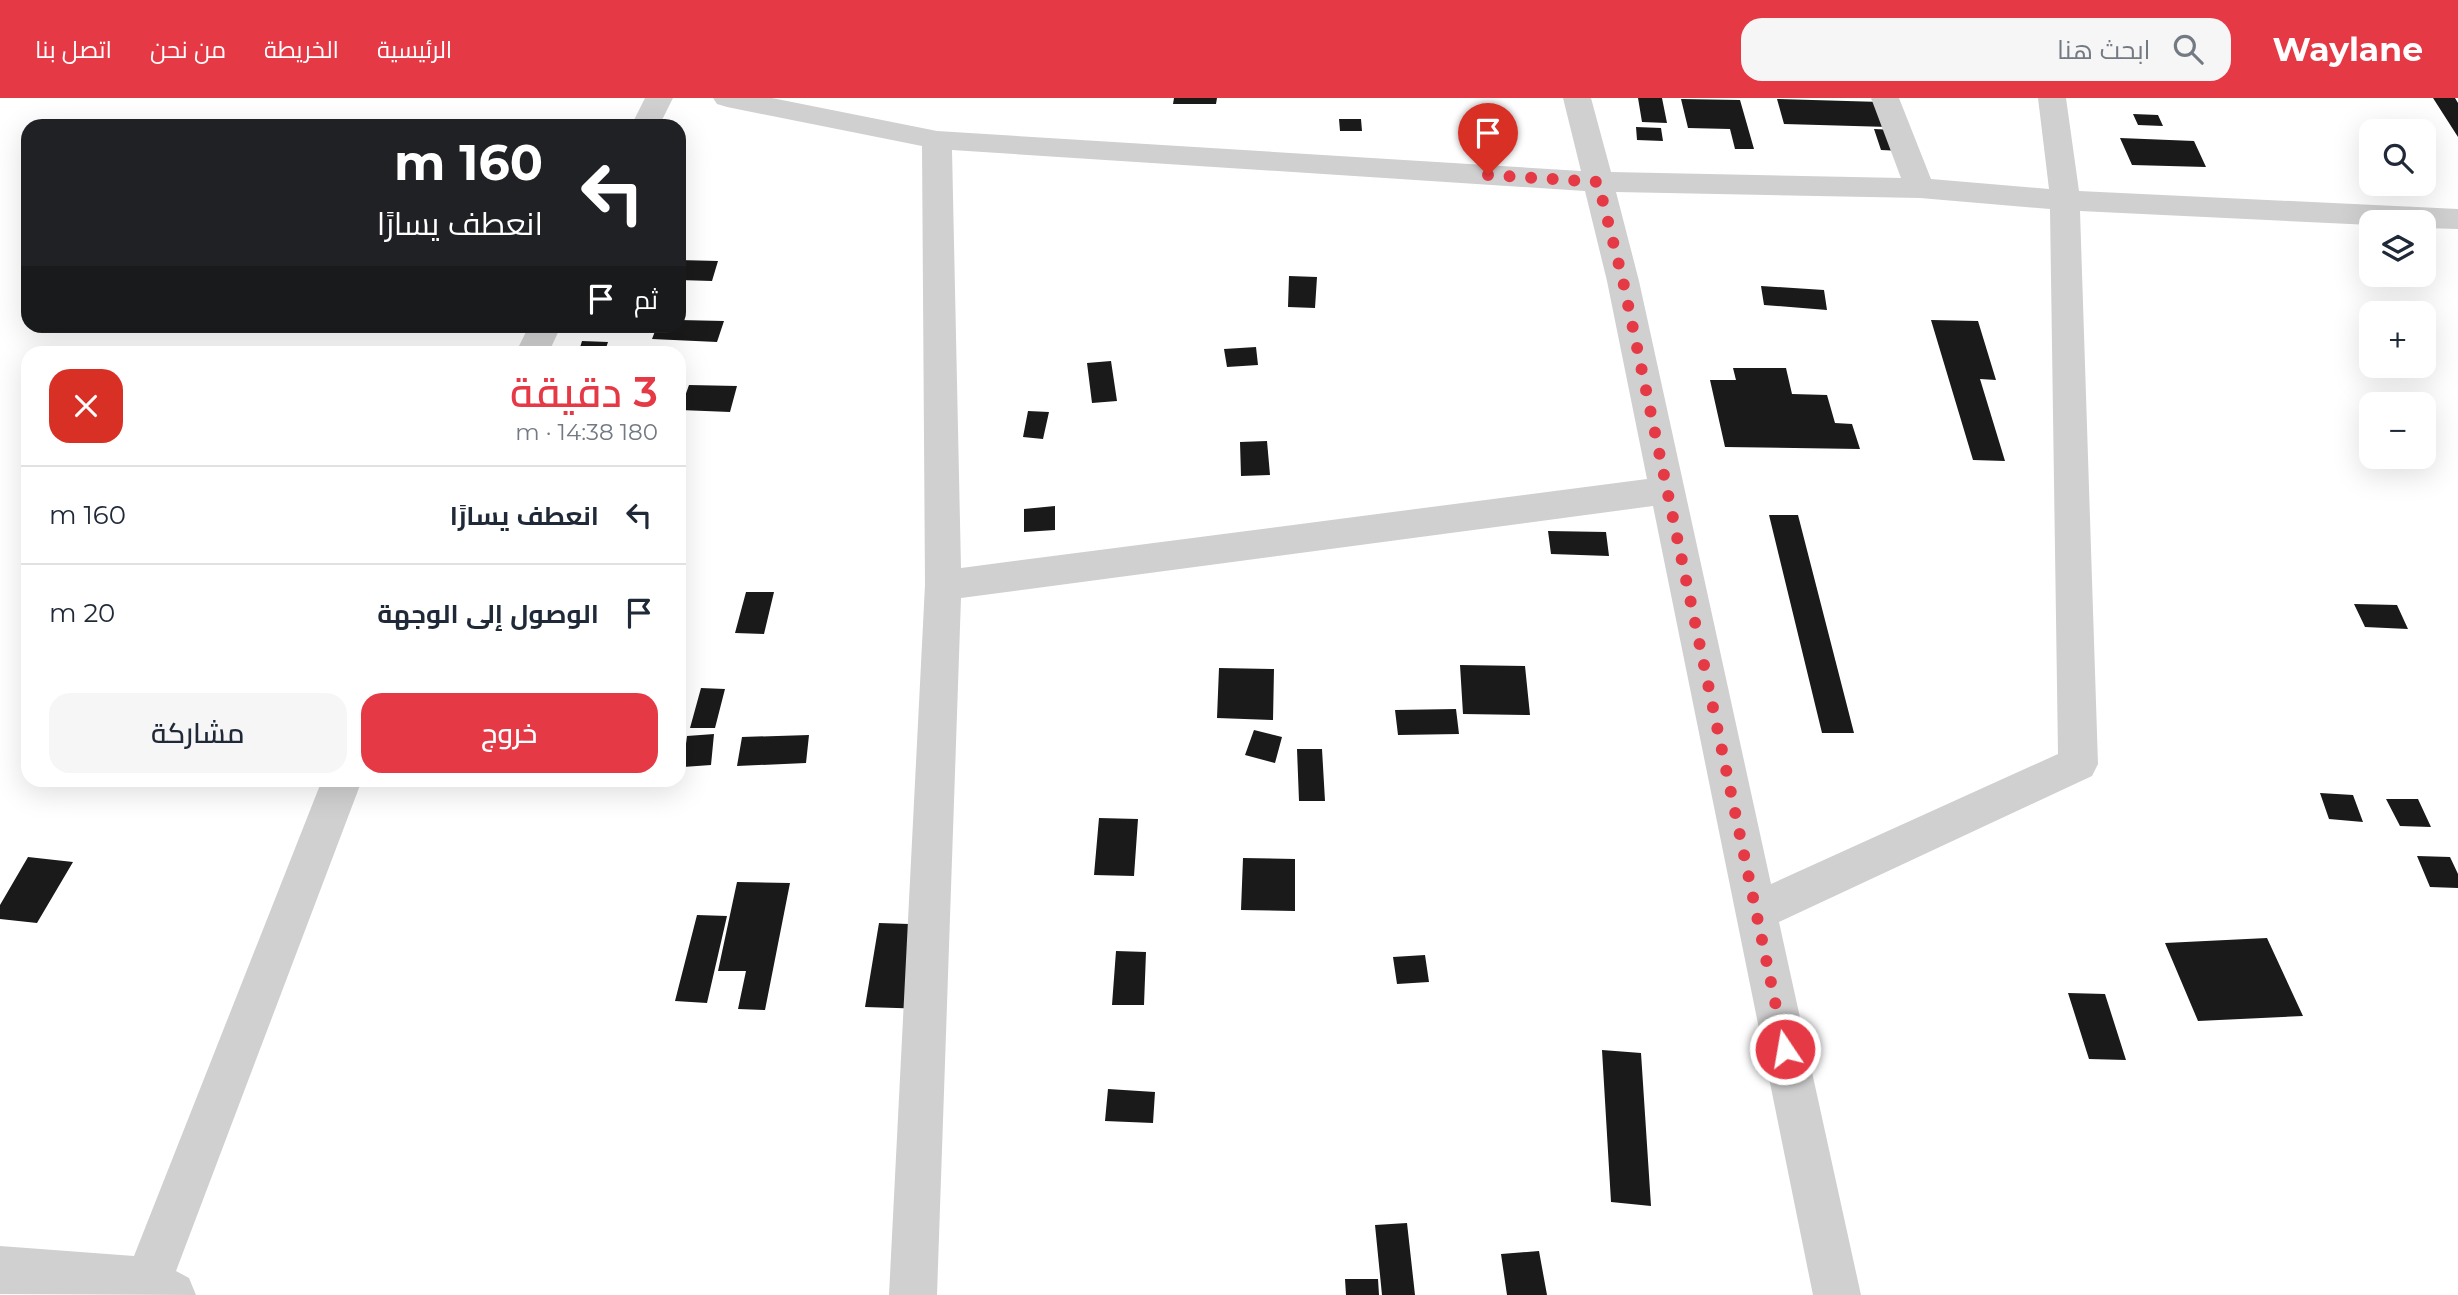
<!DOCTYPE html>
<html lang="ar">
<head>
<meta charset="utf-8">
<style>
	:root { --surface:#fff; --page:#f6f6f7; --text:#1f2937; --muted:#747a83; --line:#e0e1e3; --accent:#e63946 }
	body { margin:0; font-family:Montserrat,Cairo,sans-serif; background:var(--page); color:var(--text); direction:rtl; height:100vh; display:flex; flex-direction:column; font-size:26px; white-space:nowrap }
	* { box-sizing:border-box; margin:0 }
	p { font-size:23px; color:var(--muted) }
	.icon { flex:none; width:38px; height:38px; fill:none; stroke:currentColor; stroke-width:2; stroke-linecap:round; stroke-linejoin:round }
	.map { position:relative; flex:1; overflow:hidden; direction:ltr }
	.drawer { position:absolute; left:21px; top:248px; width:665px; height:441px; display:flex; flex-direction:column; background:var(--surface); border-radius:21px; box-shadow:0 7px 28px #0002; direction:rtl }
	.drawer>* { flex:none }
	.top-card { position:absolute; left:21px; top:21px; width:665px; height:214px; border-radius:21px; box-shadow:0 7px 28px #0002; direction:rtl; background:#202124; color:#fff; overflow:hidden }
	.fabs { position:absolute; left:2359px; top:21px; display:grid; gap:14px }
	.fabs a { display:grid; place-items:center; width:77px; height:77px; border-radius:14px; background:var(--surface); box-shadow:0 7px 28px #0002; font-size:35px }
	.pin { position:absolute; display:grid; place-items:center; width:60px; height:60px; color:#fff; margin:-72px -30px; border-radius:50% 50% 50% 0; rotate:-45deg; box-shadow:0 0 7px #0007 }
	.pin .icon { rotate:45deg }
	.me { position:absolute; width:77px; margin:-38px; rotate:348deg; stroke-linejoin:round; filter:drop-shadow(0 0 5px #0008) }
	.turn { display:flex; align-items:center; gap:24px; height:147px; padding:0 28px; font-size:32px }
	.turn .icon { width:91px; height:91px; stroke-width:2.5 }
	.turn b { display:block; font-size:49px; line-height:60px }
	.then { display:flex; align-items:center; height:66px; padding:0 28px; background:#0003; gap:14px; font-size:26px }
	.round { display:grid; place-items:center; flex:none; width:74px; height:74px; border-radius:21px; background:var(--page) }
	.head { display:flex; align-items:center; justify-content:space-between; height:119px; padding:0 28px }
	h1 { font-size:42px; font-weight:600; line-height:52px; color:var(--accent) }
	.action { display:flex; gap:14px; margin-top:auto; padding:14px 28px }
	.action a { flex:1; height:80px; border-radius:21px; background:var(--accent); color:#fff; font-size:28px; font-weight:600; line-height:80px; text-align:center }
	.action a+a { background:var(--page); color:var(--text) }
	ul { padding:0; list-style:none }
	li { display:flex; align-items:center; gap:21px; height:98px; padding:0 28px; border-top:2px solid var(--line) }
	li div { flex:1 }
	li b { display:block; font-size:26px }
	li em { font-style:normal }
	header { display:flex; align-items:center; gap:42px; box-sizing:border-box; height:98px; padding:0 35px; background:var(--accent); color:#fff }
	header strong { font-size:33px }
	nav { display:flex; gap:38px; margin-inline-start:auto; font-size:24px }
	.search { width:490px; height:63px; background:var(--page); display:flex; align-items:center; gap:18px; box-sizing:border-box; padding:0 24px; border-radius:21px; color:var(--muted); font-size:26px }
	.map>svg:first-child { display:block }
	.building { fill:#1a1a1a }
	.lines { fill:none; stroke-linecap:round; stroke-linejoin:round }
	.street { fill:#d0d0d0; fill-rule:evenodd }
	.route { stroke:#e63946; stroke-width:12; stroke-dasharray:0 21.6 }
</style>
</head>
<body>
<header>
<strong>Waylane</strong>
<div class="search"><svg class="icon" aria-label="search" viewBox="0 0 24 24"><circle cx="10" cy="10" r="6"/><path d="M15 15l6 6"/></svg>ابحث هنا</div>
<nav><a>الرئيسية</a><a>الخريطة</a><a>من نحن</a><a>اتصل بنا</a></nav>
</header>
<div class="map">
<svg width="2458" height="1197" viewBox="0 0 2458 1197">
	<rect width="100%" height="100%" fill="#fff"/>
	<path class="building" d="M1174,0H1217L1216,6H1173Z
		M1638,0H1662L1667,25L1642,24Z
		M2433,0H2455L2458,5V39Z
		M1681,1L1740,2L1754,51H1735L1730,31L1688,30Z
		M1777,1L1881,4L1889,29L1784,26Z
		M2133,16L2158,17L2163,28L2138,27Z
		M1339,21H1361L1362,33H1340Z
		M1636,29L1661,30L1663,43L1637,42Z
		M1874,31L1895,32L1902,53L1881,52Z
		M2120,40L2194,43L2206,69L2132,67Z
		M679,162L718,163L712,183L679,182Z
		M1289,178L1317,179L1315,210L1288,209Z
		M1761,188L1824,192L1827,212L1764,207Z
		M679,222L724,223L717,244L652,241L657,228H679Z
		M1931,222L1978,223L1996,282L1980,281L2005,363L1973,362Z
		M582,243L608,244L604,256H578Z
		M1256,249L1258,267L1227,269L1224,251Z
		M1111,263L1117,303L1092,305L1087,265Z
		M1733,270H1786L1792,296L1827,297L1835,325L1852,326L1860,351L1725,349L1710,282H1736Z
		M689,287L737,288L730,314L680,312Z
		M1028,313L1049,314L1043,341L1023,339Z
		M1267,343L1270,377L1241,378L1240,344Z
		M1055,408V432L1024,434V411Z
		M1769,417H1798L1854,635H1822Z
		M1548,433L1606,434L1609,458L1551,456Z
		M746,494H774L764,536L735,535Z
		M2354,506L2397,507L2408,531L2365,529Z
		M1460,567L1525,568L1530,617L1463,616Z
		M1219,570L1274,571L1273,622L1217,620Z
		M701,590L725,591L715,630H690Z
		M1456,611L1459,636L1398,637L1395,612Z
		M1254,632L1282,639L1275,665L1245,657Z
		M714,636L711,667L683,669L687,638Z
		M809,637L806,665L737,668L742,639Z
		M1297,651H1322L1325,703H1299Z
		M2320,695L2353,697L2363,724L2329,721Z
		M2386,701H2418L2431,729L2400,728Z
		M1099,720L1138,721L1134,778L1094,777Z
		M2417,758L2450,759L2458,776V790L2430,789Z
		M28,759L73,764L37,825L0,821V807Z
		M1243,760L1295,761V813L1241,812Z
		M737,784L790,785L765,912L738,911L746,873H718Z
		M697,817L727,818L707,905L675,903Z
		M879,825L939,827L928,911L865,909Z
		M2267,840L2303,918L2198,923L2165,845Z
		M1116,853L1146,854L1144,907H1112Z
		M1425,857L1429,884L1397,886L1393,859Z
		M2068,895L2105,896L2126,962L2089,961Z
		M1602,952L1641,955L1651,1108L1611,1104Z
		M1108,991L1155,994L1153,1025L1105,1023Z
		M1407,1125L1415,1197H1382L1375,1127Z
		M1539,1153L1547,1197H1507L1501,1156Z
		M1345,1181H1378L1379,1197H1346Z"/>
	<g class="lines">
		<path class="street" d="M645,0H673L659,28H631Z
			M713,0H772L937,33L1581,73L1563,0H1591L1611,74L1901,80L1871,0H1899L1931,81L2049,91L2038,0H2066L2079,93L2458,111V131L2424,130V124H2371V127L2080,113L2098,666L2092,678L1779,824L1861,1197H1813L1653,408L961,500L937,1197H889L925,487L922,48L727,9L717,6ZM952,52L1585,93L1607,183L1647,381L961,470ZM1616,94L1920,100L2050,111L2058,656L1771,786L1639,183Z
			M529,228H561L548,256H515Z
			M322,682H362L176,1173L189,1180L196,1197L0,1196V1148L134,1158Z"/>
	</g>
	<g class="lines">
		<path class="route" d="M1488,77L1598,84L1623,183L1785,951"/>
	</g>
</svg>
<div class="fabs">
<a><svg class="icon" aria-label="search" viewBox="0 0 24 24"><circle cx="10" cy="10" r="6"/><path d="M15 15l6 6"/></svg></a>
<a><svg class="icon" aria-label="layers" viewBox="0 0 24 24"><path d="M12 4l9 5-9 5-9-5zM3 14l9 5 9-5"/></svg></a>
<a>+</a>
<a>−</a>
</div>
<div class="pin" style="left:1488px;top:77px;background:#d93025"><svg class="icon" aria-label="arrive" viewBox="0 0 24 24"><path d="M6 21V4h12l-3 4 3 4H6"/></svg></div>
<svg class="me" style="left:1785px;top:951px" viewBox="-20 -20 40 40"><circle r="17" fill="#e63946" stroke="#fff" stroke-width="3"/><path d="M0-11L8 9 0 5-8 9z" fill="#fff"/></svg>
<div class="top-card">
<div class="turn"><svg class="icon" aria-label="left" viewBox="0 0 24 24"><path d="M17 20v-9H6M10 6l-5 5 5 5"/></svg><div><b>160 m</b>انعطف يسارًا</div></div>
<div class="then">ثم<svg class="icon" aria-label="arrive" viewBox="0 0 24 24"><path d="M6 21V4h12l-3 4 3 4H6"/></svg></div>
</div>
<section class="drawer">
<div class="head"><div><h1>3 دقيقة</h1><p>180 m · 14:38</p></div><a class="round" style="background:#d93025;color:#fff"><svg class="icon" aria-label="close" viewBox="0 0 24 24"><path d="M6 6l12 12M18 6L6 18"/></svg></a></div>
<ul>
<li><svg class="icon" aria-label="left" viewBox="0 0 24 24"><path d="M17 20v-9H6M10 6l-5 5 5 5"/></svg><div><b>انعطف يسارًا</b></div><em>160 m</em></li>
<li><svg class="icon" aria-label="arrive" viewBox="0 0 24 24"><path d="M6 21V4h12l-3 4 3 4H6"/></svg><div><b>الوصول إلى الوجهة</b></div><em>20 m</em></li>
</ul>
<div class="action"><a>خروج</a><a>مشاركة</a></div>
</section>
</div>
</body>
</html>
